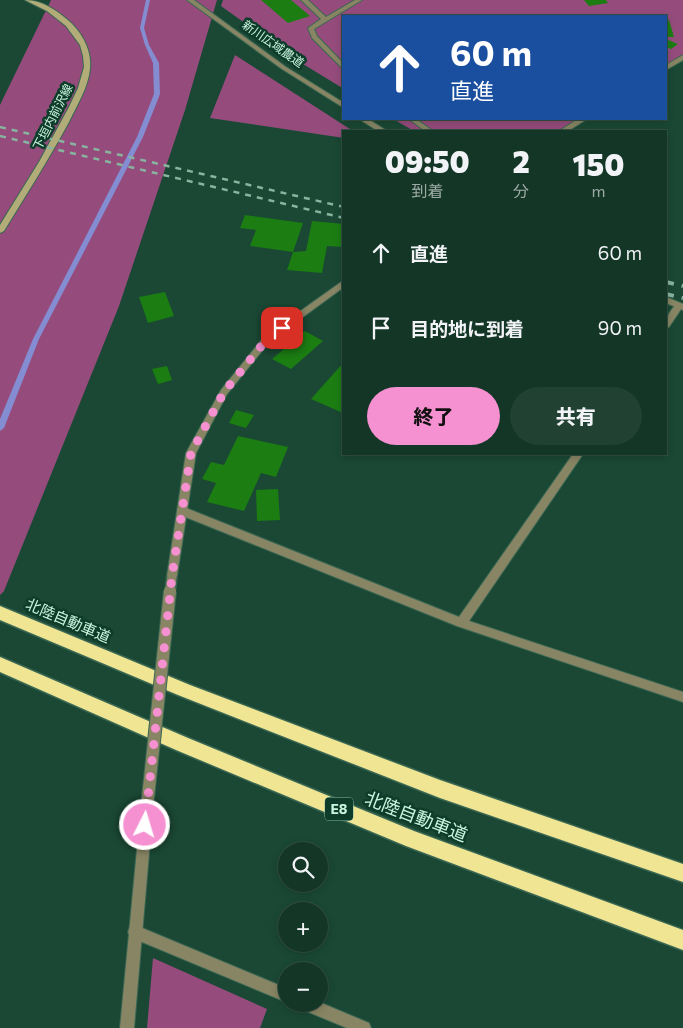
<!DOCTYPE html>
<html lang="ja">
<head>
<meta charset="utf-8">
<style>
	:root { --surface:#143627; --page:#214133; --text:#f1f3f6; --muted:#9daba7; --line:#335044; --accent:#f590d1 }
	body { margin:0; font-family:Commissioner,"Noto Sans JP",sans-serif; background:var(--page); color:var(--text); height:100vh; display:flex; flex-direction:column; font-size:19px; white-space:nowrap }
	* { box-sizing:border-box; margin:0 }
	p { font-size:16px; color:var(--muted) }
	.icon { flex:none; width:28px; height:28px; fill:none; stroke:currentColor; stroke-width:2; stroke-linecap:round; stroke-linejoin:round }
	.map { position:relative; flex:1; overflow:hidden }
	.details { position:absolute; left:342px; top:130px; width:325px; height:325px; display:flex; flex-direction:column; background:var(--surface); border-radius:0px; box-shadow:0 2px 8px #0003,0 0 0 1px var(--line) }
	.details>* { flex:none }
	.top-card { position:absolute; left:342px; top:15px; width:325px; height:105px; border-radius:0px; box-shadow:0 2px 8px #0003,0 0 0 1px var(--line); background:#1a4fa0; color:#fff; overflow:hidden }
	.controls { position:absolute; left:278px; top:842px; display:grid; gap:10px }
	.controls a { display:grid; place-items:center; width:50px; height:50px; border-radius:50%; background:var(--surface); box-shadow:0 2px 8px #0003,0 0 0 1px var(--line); font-size:25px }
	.pin { position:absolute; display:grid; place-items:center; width:42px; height:42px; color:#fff; margin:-21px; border-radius:10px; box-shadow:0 2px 8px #0006 }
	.me { position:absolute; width:55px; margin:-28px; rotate:5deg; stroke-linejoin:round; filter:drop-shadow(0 0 4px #0008) }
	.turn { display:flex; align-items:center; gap:18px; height:105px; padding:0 25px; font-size:22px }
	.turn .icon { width:65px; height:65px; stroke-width:2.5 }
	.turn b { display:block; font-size:35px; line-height:42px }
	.eta { display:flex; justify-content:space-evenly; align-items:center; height:85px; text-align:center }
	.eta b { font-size:30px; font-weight:800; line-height:35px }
	.button { display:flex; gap:10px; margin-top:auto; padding:10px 25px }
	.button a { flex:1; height:58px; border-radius:30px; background:var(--accent); color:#111; font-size:20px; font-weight:800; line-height:58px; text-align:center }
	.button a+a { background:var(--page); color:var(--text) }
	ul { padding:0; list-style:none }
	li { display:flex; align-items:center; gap:15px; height:75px; padding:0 25px }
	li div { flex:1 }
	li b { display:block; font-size:19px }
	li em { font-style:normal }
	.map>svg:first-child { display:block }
	.green { fill:#954c7c }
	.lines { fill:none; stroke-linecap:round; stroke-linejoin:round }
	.stream { fill:#848dd2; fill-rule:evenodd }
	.building { fill:#1b7d12 }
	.service-casing { stroke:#3a6753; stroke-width:2 }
	.minor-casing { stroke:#3a6753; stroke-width:2 }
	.tertiary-casing { stroke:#3a6753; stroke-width:2 }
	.secondary-casing { stroke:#3a6753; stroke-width:2 }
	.motorway-casing { stroke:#3a6753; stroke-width:3 }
	.service { fill:#888564; fill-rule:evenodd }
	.minor { fill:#888564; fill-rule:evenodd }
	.tertiary { fill:#888564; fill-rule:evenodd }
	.secondary { fill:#b2ac78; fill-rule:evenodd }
	.motorway { fill:#efe593; fill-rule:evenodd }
	.rail-far1 { stroke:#88b49f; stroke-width:2.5; stroke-dasharray:6 6; stroke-linecap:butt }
	.rail { stroke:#88b49f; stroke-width:4; stroke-dasharray:8 8; stroke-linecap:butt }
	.tertiary-bridge-far1-casing { stroke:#3a6753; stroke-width:12; stroke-linecap:butt }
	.tertiary-bridge-casing { stroke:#3a6753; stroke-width:14; stroke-linecap:butt }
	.tertiary-bridge-far1 { stroke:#888564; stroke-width:9 }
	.tertiary-bridge { stroke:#888564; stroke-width:12 }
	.route { stroke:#f590d1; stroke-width:9; stroke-dasharray:0 16.2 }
	.labels { text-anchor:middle; stroke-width:5; stroke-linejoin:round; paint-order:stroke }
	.far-street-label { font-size:12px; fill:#cbf5df; stroke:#0d3d2a }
	.shield { fill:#0d3d2a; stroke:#92bea9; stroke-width:1 }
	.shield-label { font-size:14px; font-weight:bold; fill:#cbf5df }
	.street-label { font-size:15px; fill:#cbf5df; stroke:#0d3d2a }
	.near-street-label { font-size:18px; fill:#cbf5df; stroke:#0d3d2a }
</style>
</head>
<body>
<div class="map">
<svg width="683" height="1028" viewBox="0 0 683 1028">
	<rect width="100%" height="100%" fill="#1a4834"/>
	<path class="green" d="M51,0H217L185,110L119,306L4,591L0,595V105Z
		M223,0H683V57L666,68V16H344V89L298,61L221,6Z
		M235,55L353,131H344V138L210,118Z
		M393,119H583L563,131H414Z
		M153,958L267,1009L260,1028H147Z"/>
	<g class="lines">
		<path class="stream" d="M146,0H150L144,28L149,45L159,63L160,94L143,137L39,339L4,428L0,431V419L33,339L137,137L154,94L153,63L145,45L140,28Z"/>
	</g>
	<path class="building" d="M261,0H291L310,16L288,23Z
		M584,0H606L608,3L589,6Z
		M666,20H669L674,37H666Z
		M666,39L678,44L671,49L666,47Z
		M245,215L303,223L293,252L250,246L256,230L240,228Z
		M312,221L344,224L343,247L327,246L322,273L287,270L293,252L306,251Z
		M165,292L174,316L148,323L139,297Z
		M305,331L323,341L291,369L272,359Z
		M344,362V412L343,413L311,399Z
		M167,366L172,380L158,384L152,369Z
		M236,410L254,415L246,428L229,423Z
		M238,436L288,447L276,477L261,473L244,511L207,502L216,483L202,479L211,462L224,465Z
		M278,489L280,520L257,521L256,490Z"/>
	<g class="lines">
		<defs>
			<path id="service" d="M301,0H308L326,17L355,0H362L314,29L317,36L344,64V70L312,38L308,28L321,19Z
				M409,119H416L433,131H425Z"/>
			<path id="minor" d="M679,303L683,306L669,327L666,328C666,318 670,308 679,303Z
				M573,454H583L469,621L683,692V702L457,626L178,514L177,511L178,508H186L459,617Z
				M135,925L286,988V1002L130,937L128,932L130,927Z
				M319,1002L369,1023L371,1028H347L301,1009L299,1004H319Z"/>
			<path id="tertiary" d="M187,0H194L286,67L344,103V108L282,69Z
				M683,55V60L666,70V65Z
				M359,119H368L387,131H378Z
				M578,119H587L568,131H559Z
				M344,280V287L270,341L227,394L196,453L177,576L176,579L172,580L168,579L167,576L186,453L221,390L264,337Z
				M666,297L683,304V310L666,303Z
				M147,801L151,803L153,807L134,1028H120L141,807L143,803Z"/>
			<path id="secondary" d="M25,0C42,0 56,10 69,21C82,33 92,50 90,69C88,88 77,105 69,122C49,159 26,195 4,231L0,233V225L39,162L69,107L78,88L84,67L83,56L80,45L66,26L47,11Z"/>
			<path id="motorway" d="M0,606L190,685L440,780L683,864V882L440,798L178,695L0,620Z
				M0,657L188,738L414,831L683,930V950L406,846L176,750L0,672Z"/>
		</defs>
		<use href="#service" class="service-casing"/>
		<use href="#minor" class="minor-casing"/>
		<use href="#tertiary" class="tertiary-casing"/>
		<use href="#secondary" class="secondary-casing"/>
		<use href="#motorway" class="motorway-casing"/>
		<use href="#service" class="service"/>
		<use href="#minor" class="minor"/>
		<use href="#tertiary" class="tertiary"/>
		<use href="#secondary" class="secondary"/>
		<use href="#motorway" class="motorway"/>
		<path class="rail-far1" d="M0,127L344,207
			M0,136L344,218"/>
		<path class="rail" d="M666,282L683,286
			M666,294L683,298"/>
		<defs>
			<path id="tertiary-bridge-far1" d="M170,592L172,576"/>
			<path id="tertiary-bridge" d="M147,807L170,591"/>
		</defs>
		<use href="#tertiary-bridge-far1" class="tertiary-bridge-far1-casing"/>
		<use href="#tertiary-bridge" class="tertiary-bridge-casing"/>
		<use href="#tertiary-bridge-far1" class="tertiary-bridge-far1"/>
		<use href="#tertiary-bridge" class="tertiary-bridge"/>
	</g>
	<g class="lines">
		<path class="route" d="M145,825L172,576L191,453L224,392L267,339L282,328"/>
	</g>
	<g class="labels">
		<g class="far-street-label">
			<text transform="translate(273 44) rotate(35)" y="4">新川広域農道</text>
			<text transform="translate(53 117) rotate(-63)" y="4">下垣内前沢線</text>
		</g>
		<rect class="shield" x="325" y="797.5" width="28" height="23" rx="4"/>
		<g class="shield-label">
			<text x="339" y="814">E8</text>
		</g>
		<g class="street-label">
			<text transform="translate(68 621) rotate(23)" y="5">北陸自動車道</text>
		</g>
		<g class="near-street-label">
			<text transform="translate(416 817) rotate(21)" y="6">北陸自動車道</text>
		</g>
	</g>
</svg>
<div class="controls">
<a><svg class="icon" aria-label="search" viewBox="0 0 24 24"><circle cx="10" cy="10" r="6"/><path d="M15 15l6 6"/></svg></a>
<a>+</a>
<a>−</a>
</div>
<div class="pin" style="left:282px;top:328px;background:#d93025"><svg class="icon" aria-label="arrive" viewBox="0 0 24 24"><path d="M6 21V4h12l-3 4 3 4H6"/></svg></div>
<svg class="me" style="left:145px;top:825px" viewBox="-20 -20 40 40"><circle r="17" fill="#f590d1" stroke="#fff" stroke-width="3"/><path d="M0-11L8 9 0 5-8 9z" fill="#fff"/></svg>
<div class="top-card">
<div class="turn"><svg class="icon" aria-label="ahead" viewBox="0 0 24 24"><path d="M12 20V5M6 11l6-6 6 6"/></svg><div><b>60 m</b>直進</div></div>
</div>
<section class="details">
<div class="eta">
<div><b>09:50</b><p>到着</p></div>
<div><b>2</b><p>分</p></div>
<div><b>150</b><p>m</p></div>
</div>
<ul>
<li><svg class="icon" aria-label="ahead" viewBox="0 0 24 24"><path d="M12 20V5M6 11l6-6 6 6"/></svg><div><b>直進</b></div><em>60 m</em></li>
<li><svg class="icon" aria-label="arrive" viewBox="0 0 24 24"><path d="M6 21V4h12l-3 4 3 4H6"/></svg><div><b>目的地に到着</b></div><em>90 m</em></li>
</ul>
<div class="button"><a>終了</a><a>共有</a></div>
</section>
</div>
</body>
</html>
